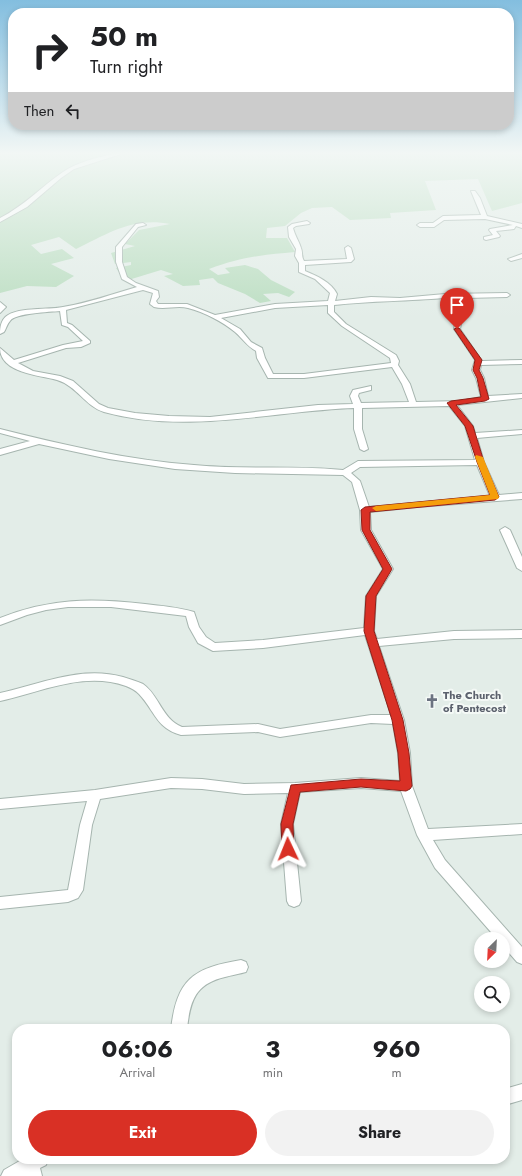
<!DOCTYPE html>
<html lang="en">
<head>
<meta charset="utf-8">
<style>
	:root { --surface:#fff; --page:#f2f2f2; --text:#202124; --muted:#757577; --accent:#d93025 }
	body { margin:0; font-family:Jost,sans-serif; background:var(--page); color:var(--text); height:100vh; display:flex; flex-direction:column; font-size:15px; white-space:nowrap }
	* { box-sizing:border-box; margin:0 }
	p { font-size:13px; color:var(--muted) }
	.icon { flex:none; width:22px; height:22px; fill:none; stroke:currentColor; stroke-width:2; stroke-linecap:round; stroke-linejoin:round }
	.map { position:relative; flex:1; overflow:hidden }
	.side { position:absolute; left:12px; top:1024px; width:498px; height:140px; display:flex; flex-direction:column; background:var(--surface); border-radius:16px; box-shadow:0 2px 6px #0003 }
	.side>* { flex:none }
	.guide { position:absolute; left:8px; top:8px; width:506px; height:122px; border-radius:16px; box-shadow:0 2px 6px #0003; background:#fff; color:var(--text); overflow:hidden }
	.needle { width:26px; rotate:204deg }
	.fabs { position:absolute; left:474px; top:932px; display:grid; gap:8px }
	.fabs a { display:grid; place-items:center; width:36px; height:36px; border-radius:50%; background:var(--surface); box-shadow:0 2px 6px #0003; font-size:20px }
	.pin { position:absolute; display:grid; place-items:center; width:34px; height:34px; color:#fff; margin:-41px -17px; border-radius:50% 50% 50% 0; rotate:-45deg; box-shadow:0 0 4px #0007 }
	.pin .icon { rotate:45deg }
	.me { position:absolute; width:44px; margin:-22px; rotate:358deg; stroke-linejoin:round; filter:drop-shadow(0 0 3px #0008) }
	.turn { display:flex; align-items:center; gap:14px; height:84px; padding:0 16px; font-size:18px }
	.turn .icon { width:52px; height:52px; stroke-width:2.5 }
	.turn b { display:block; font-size:28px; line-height:34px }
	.then { display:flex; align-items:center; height:38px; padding:0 16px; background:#0003; gap:8px; font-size:15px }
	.eta { display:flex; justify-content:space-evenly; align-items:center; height:68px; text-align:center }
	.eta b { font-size:24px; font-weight:700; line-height:28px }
	.primary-button { display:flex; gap:8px; margin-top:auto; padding:8px 16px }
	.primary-button a { flex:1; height:46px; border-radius:24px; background:var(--accent); color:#fff; font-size:16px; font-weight:700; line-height:46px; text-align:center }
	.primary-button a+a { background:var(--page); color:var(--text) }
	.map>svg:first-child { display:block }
	.green { fill:#bcdec2 }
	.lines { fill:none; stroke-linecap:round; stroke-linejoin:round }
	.minor-casing { stroke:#a6b5af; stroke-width:2 }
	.minor { fill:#fff; fill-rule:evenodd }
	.route { fill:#d93025; stroke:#8d1f18 }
	.slow { fill:#f59e0b }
	.labels { text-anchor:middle; stroke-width:4; stroke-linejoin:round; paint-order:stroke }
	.worship-label { font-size:11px; font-weight:bold; fill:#5b616d; stroke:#f4f9f6; text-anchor:start }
</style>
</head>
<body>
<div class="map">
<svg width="522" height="1176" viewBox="0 0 522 1176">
	<rect width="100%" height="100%" fill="#e3ede8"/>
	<path class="green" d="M0,154H522V203L492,211L478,179L425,181L436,210L390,213L391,218L350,220L332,207L312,208L301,213L285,226L267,228L266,238H287L295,252C261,255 242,257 209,269L218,275L230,273L225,268L245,265L258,269L271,280L295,292L289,297L278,293L263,294L271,301L260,303L245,294L218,283L213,278L199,280L200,285L183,286L164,276L173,274L161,270L125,281L116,268L131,265V262L115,264L111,253L135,246L125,244L139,230L170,224C133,217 109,233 76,249L59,237L31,245L41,254L62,249L74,258L51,264L74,276L56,287L27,286L0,293Z"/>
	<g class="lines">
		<defs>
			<path id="minor" d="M113,154H121L74,169L61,178L27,207L0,222V218C24,206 41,187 63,172C78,162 96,158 113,154Z
				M471,191H475L480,198L487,216L522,224V228L516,226L514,229L496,231L500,236L499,237L486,240L484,239V237L493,235L489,230L490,229L513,225L485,219L444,220L434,227H420L417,225L420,223H433L443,216L481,215Z
				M307,221L310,223L309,224L296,226L293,228C295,236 299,241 301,248C303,253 301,256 304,261L347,259L345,248L348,246L351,248L354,259L351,262L305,265V271C317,276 331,282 337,294L335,301L371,297L400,298L445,294L507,293L510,295L507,297L466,298L460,329L482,361L522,360V364L481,365L480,370L484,378L488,396L522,394V398L457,405L473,426L475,433L522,430V434L477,438L484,462L499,495L522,493V499L417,507L370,512L371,530L393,569L376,596L374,631L377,639L454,631L522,630V638L454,639L379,646L404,720L410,753L412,786L428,829L522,824V834L433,840L445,860L522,947V964L517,962L503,946V939H497L435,868L417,835L401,791L361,788L300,792L293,824L301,901L299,905L294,907L289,905L287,901L281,824L288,793L244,794L202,789L171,788L100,799L92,825L83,890L78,898L68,902L0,909V897L68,890L80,825L87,801L0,809V799L95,790L171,778L202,779L244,784L295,783L361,778L400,781L398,753L393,724L371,723L280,737L258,732L181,735C156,728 155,711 139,694C135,690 131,688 126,686C84,671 41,692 0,701V693C41,684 81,665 123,677C129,679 137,681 143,684C159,695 162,719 182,727L258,724L280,729L371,715H391L365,635L263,648L213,651L198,643L189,627L186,616L111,607H68L46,610L27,615L0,625V618C51,598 91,598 145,604C161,606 178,607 194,612L199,627L206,637L215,643L263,640L364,628L366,596L383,569L361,530L360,510L352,482L343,475L235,473L175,469L109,459L39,444L0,455V449L30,441L0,433V429C64,445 128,460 194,465C244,470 294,465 343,470L358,461L475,460L465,426L449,406L362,408V429L368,449L364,451L360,449L354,429V408C272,411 186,435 104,412C85,406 77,386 57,380C39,375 0,373 0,348L14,360L63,345L83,341L68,327L62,325L60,311C50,312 15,313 10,321C7,324 6,329 4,332L0,334C0,327 1,319 8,315C22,307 46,310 63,307C88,303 113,294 137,287L122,279L116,262V247L136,224L143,223L146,225L138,227L122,247V262L127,277L136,283L158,291L159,297L156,301L158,304H187L215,315L275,304L328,301L330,293L315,279L299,272V263L295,256L296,249L289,237L288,227L292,224ZM143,290L153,293L150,304L154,307C165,310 177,305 188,308C204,312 223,322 235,332C243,339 247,346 256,351L257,358L268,378H304L392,367L402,384L409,402L361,403L358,396L359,393L371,390V386L353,390L350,396L353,404L318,405L210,417L169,416L135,413L108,408L99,404L73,381L60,376L33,371L18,363L66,348L81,347L90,343V341L72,325L67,323L66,310ZM445,298H460L454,329L475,360L472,370L476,378L481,397L461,401L416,402L410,384L398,365L399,361L396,355L346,324L334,312V305C371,301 408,301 445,298ZM328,305V313L342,326L390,358L391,363L304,374H273L265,358L262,348L251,342L240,329L221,318L275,308ZM477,465L490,496L369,507L360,481L351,473L360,467Z
				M522,254V258L511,261L508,259Z
				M0,302L6,307L0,313Z
				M505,527L510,530L522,557V571L517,568L500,530Z
				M241,960L246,962L248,967L246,972C239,974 232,975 225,977C195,984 190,1001 187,1029H171C177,979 193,968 241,960Z
				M522,1084V1100L505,1105V1089Z
				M23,1159H48L46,1165L40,1168L42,1176H1L4,1170Z"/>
		</defs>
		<use href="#minor" class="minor-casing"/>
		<use href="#minor" class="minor"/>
	</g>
	<linearGradient id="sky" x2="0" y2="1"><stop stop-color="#83bedf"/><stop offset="0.48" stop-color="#f2f7f5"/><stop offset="1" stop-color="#f2f7f5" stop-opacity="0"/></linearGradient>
	<rect width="522" height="319" fill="url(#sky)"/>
	<path class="route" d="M457,328H459L482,360L479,370L483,378L489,399L485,401L456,405L473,426L484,462L499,497L495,500L370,512V530L392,569L376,596L374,631L403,720L409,753L412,786L410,789L406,791L361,787L300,792L293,824L294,849L293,853L288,854L284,853L282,849L281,824L291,785L361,779L400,781L398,753L392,720L364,631L366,596L383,569L362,530L361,510L365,507L490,495L477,462L465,426L447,403L451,401L481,397L477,378L473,370L475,360L454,329Z"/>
	<path class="slow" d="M476,455L483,457L499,497L498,499L376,511L372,508L376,506L490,495L475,457Z"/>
	<defs>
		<symbol id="church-bare" viewBox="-9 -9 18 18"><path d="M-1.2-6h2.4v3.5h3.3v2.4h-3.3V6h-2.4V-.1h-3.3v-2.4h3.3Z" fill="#6b7280" stroke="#f4f9f6" stroke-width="2.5" paint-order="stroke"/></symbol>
	</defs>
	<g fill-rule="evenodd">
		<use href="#church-bare" x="422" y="691" width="20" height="20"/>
	</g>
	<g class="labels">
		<g class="worship-label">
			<text x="443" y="699">The Church<tspan x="443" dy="13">of Pentecost</tspan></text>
		</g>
	</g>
</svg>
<div class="fabs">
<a><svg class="needle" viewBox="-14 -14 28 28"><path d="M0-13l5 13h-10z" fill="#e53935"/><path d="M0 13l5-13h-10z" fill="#757577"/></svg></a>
<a><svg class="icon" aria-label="search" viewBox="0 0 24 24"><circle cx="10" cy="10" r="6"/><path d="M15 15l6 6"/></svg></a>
</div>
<div class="pin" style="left:457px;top:329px;background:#d93025"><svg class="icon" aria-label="arrive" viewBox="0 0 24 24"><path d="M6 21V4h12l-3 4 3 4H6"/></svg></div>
<svg class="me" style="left:288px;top:849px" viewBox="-20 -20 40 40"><path d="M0-17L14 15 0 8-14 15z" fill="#d93025" stroke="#fff" stroke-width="4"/></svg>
<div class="guide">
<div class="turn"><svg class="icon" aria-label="right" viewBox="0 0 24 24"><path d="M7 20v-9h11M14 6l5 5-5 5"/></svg><div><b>50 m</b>Turn right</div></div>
<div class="then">Then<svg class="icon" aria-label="left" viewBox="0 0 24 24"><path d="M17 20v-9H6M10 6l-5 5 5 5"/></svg></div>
</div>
<section class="side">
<div class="eta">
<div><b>06:06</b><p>Arrival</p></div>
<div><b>3</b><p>min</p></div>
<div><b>960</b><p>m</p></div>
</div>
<div class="primary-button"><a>Exit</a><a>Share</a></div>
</section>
</div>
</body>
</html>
